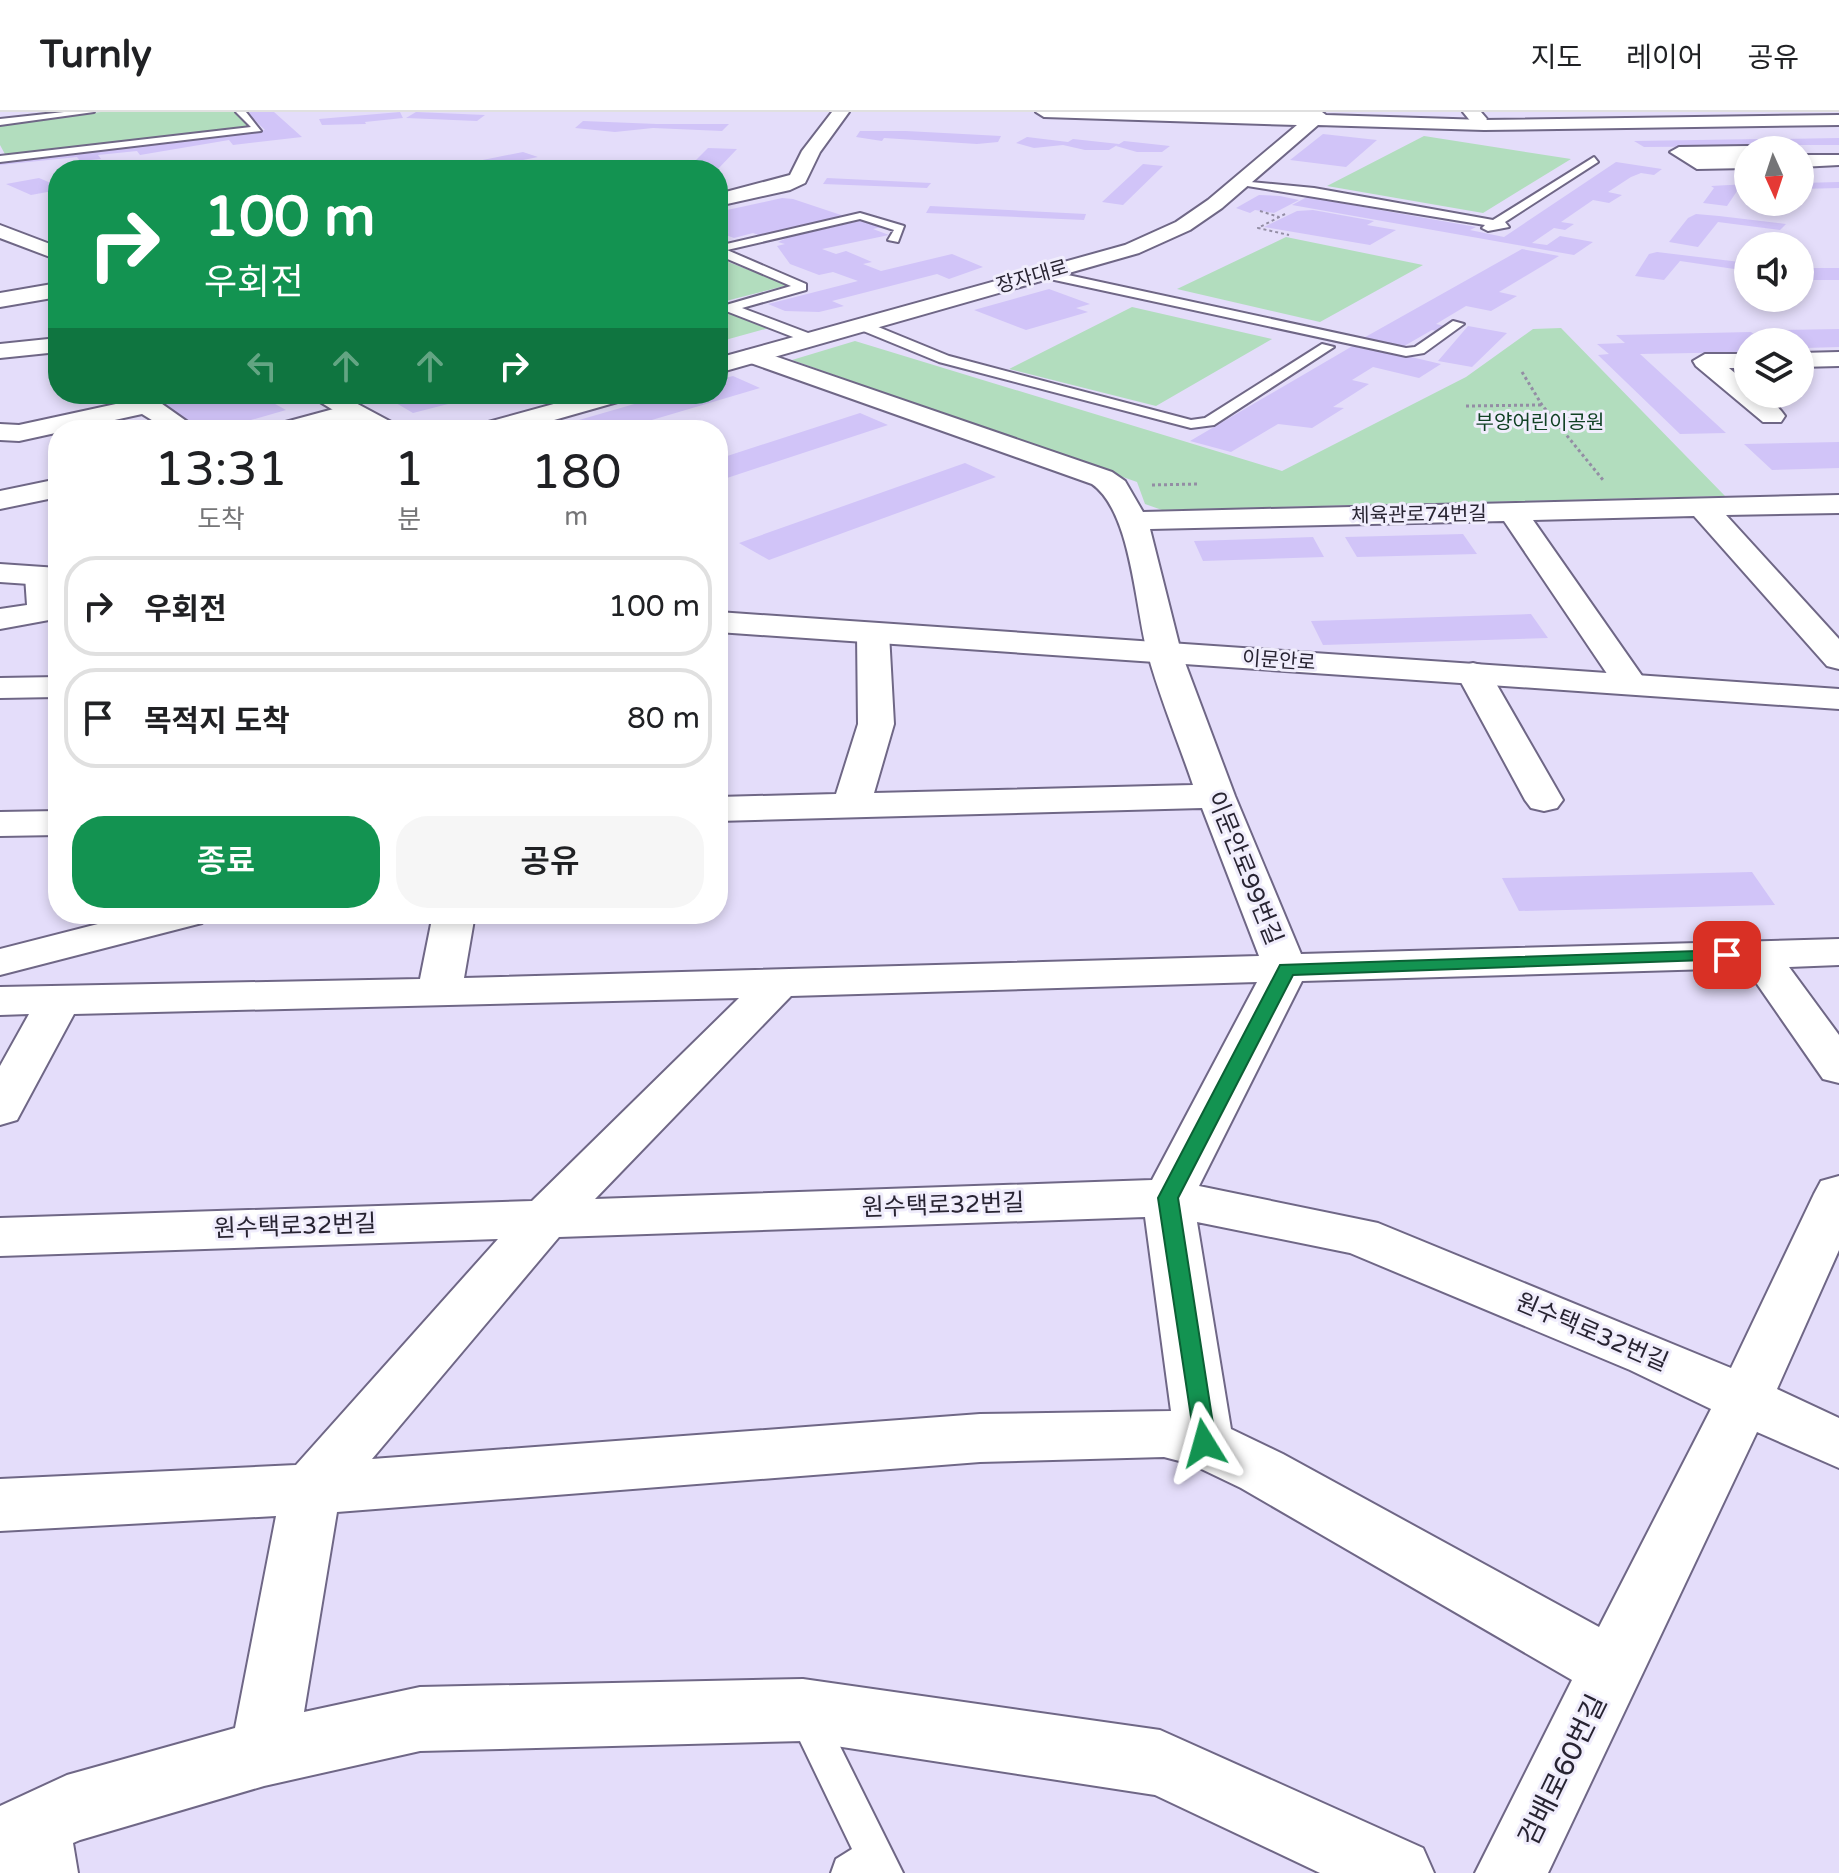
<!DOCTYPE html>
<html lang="ko">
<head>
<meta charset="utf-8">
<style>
	:root { --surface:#fff; --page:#f6f6f6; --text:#202124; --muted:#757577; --line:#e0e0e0; --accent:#139351 }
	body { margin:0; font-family:"Varela Round","Noto Sans KR",sans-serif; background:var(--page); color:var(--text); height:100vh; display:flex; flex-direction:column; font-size:30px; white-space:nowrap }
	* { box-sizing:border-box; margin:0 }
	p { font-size:26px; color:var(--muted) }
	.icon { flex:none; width:44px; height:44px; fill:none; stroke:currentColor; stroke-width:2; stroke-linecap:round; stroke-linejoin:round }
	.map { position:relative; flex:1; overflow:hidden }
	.drawer { position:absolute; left:48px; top:308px; width:680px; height:504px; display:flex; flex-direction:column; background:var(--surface); border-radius:32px; box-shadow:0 4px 12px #0003 }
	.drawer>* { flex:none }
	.banner { position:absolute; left:48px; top:48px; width:680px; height:244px; border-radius:32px; box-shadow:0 4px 12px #0003; background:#139351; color:#fff; overflow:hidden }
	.needle { width:52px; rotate:177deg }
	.buttons { position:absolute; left:1734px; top:24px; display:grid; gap:16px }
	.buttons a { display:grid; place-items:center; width:80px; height:80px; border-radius:50%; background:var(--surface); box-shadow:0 4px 12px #0003; font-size:40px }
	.pin { position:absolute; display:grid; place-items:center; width:68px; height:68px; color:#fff; margin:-34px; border-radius:16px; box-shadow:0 4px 12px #0006 }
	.me { position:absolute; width:88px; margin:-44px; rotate:352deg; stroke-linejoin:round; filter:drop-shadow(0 0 6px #0008) }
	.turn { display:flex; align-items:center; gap:28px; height:168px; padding:0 24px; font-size:36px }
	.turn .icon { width:104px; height:104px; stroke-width:2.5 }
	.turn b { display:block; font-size:56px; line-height:68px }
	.lanes { display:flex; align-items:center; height:76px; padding:0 24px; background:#0003; justify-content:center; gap:40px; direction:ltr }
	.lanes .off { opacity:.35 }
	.eta { display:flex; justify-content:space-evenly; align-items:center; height:136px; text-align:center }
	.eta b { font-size:48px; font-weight:600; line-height:56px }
	.button { display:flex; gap:16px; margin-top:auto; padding:16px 24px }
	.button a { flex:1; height:92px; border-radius:32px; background:var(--accent); color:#fff; font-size:32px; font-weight:600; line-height:92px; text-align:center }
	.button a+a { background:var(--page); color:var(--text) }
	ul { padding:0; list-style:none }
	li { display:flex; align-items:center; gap:24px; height:100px; margin:0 16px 12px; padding:0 8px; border:4px solid var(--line); border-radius:32px }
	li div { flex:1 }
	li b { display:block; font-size:30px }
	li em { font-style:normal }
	header { display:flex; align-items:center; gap:48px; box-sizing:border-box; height:112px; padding:0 40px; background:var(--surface); border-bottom:2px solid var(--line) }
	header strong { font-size:38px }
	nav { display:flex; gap:44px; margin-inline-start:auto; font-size:28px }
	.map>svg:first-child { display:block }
	.green { fill:#b2ddbe }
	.building { fill:#d1c4f8 }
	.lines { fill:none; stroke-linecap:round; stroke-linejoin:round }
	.service-casing { stroke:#6f6786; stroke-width:4 }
	.minor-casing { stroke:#6f6786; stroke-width:4 }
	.tertiary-casing { stroke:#6f6786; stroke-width:4 }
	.path-far1 { stroke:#938da4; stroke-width:2; stroke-dasharray:3 3; stroke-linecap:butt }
	.path { stroke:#938da4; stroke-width:3; stroke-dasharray:3 3; stroke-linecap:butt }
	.service { fill:#fff; fill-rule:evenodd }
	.minor { fill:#fff; fill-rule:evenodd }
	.tertiary { fill:#fff; fill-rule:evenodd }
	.route { fill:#139351; stroke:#0c6035; stroke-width:2 }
	.labels { text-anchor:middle; stroke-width:6; stroke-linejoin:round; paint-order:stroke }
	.far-street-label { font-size:20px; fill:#282432; stroke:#f0edfc }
	.far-park-label { font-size:20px; fill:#104124; stroke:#f0edfc }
	.street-label { font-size:24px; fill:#282432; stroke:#f0edfc }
	.near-street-label { font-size:28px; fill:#282432; stroke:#f0edfc }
</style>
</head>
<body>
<header>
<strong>Turnly</strong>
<nav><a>지도</a><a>레이어</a><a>공유</a></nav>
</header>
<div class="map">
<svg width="1839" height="1761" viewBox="0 0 1839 1761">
	<rect width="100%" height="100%" fill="#e4ddfa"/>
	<path class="green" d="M101,0H237L253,16L6,44L0,33V11Z
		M1424,24L1571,47L1483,101L1327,74Z
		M1286,125L1423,153L1320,210L1177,177Z
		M718,146L788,173L718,191Z
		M718,194L769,216L718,230Z
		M1132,195L1272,227L1156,294L1009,257Z
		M1561,216L1725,384L1162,398L1145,392L1137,370L792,248L855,229L1282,359L1466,265L1533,217Z"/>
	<path class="building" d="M246,0H274L302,25L233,33L229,28L140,43L137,39L98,43L101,47L80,49L77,45L0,53V49L265,18Z
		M400,0L403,6L365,10L366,12L322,13L319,7Z
		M416,0L485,3L477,9L406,6Z
		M583,9L657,12H729L722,19L653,16L615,20L575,16Z
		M860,19H906L1001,24L998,30L977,32L884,26L882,29L856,25Z
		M1323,22L1377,28L1346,55L1290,48Z
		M1027,25L1068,30L1073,27L1119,32L1109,38H1085L1063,33L1034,36L1016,31Z
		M1839,26V33H1793L1782,27Z
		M1761,27L1772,34L1644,35L1634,29Z
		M1124,29L1170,34L1162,40H1137L1116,34Z
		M708,36L737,37L717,58H686Z
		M523,40L538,45L472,58H433Z
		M252,49L265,55L212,58V56Z
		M1616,50L1662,57L1654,63L1641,61L1631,65L1608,80L1622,83L1609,91L1593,88L1561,110L1574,112L1565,118L1554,116L1532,131L1547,133L1560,124L1593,130L1574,143L1292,93L1307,85L1476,115L1470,118L1504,125Z
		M1143,52L1163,54L1123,93L1102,90Z
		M39,66L58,74V78L31,83L6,72Z
		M827,66L931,71L927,76L823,72Z
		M1839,70V76L1800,77V71Z
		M1748,72V78L1737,79L1727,94L1703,91L1714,76L1711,74Z
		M1259,83L1280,84L1299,88L1274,101L1255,98L1250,101L1236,96Z
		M782,86L793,87L844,104L761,124L753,121L734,126L723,122L729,120L718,119V100Z
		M930,94L1086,102L1084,108L926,101Z
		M1313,98L1374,109L1367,113L1396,118L1370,133L1264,115L1297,99Z
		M1696,102L1719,104L1786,112L1780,118L1718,110L1698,135L1669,130L1688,106Z
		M864,108L882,115L873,117L889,123L822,137L836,142L846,139L872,150L863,152L881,159L952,142L983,155L949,167L937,162L832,189L844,194L819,200L785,199L768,192L858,169L833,160L819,163L790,152L777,134L785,132L778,130L789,125Z
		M1522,137L1559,144L1499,180L1517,184L1491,199L1466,194L1436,212L1449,215L1441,220L1432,218L1399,237L1360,228Z
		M1657,140L1748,151V159L1680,149L1664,168L1635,164L1649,142Z
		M1800,156H1839V168H1813Z
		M1049,177L1090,192L1076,196L1088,200L1026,218L974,198Z
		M1468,214L1507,221L1472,255L1438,249Z
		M1839,217V235L1805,236L1782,218Z
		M1751,220L1764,230H1748V240L1640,242L1726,321L1680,322L1598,243L1609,242L1597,232L1625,231L1616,223Z
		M1356,232L1441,252L1419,266L1373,255L1352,268L1369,272L1333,295L1344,296L1312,316L1278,312L1231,340L1190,329Z
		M733,264L760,276L618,318H598L579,308L669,282H718V268Z
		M186,282H257L286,298L216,318H198L158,294L185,287Z
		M392,282H456V283L440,287L448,292L413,301L384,284Z
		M860,301L888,313L718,369V347Z
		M1839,330V356L1772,358L1744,332Z
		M965,351L996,365L769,448L739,431Z
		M1463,422L1477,442L1357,445L1345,425Z
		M1313,425L1324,445L1203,449L1194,429Z
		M1531,502L1548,526L1323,533L1311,509Z
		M1752,760L1775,793L1519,799L1502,766Z"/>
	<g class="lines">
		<defs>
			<path id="service" d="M64,0H94L0,13V7Z
				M236,0H246L261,19L0,50V44L251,15Z
				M1594,45L1598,50L1505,110L1509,115L1488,119L1482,116L1485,113L1235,72L1240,69L1314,76L1493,108Z
				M860,101L904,114L898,130L888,128L894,118L860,107L727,138L806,172V178L742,196L816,224V230H806L726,199V193L791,174L718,143V134Z
				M1040,157L1406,236L1415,235L1453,209L1464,212L1424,241L1406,244L1036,164V158Z
				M856,210H866L949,244L1191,308L1205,306L1322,232L1334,235L1214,313L1191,316L939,250L856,216Z
				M805,1585L818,1590L903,1761H831L836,1747L852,1737L787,1602L792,1590Z"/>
			<path id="minor" d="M1463,0H1481L1487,7L1484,11H1472Z
				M1748,34L1756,38H1748V44L1700,45L1748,44V56L1697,57L1670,40L1679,35Z
				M1800,43H1839V53L1800,55Z
				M58,171V185L0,195V181Z
				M58,226V240L0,246V232Z
				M754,237L1112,360L1125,369L1143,400L1839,383V401L1726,403L1839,527V557L1827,554L1694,404L1533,408L1647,571L1642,578L1630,581L1618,578L1504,409L1150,417L1181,540L1235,684L1301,842L1839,827V853L1789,855L1839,923V971L1823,967L1746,856L1302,869L1199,1074L1378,1111L1731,1256L1814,1082L1821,1069L1839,1064V1138L1777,1277L1839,1306V1356L1757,1320L1548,1761H1475L1572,1568L1241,1376L1191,1352L1164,1345L980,1350L337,1400L304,1600L420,1575L803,1567L1160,1618L1423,1736L1434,1761H1320L1155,1683L803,1629L420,1639L264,1674L80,1728L73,1731L78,1761H0V1694L67,1663L235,1616L276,1404L0,1419V1367L296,1353L498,1127L0,1144V1106L532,1089L739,886L74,902L17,1008L0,1013V954L29,902L0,903V875L420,867L433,802H475L464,866L1259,844L1202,696L718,709V685L836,682L858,612L857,521L861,514L873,511L885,514L889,521L894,612L874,681L1193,673C1178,629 1159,584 1147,539C1135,494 1131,399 1092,372L745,249L742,244L745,239ZM1257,870L1152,1068L595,1087L791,884ZM1145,1105L1171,1299L980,1302L372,1347L559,1125ZM1197,1110L1350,1141L1630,1258L1711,1297L1599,1515L1283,1342L1231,1317Z
				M1839,240V254L1800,255V241Z
				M1705,242H1748V256H1729L1748,272V282C1764,282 1776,291 1785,304L1781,310H1763L1696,254L1693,249Z
				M118,282H148L199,318H168L142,302L19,329L0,328V312L19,313L125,290Z
				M352,292L365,300L361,306L317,318H274L278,312Z
				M58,367V385L0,397V379Z
				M41,455L52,457C63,473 59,493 49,508L0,517V497L27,493L25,464L30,457Z
				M1473,551L1485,554L1490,561L1563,688L1557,696L1544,699L1531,696L1525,688L1456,561L1461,554Z
				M58,565V585L0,586V566Z
				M58,699V723L0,724V700Z
				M137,802H208L202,811L0,863V837Z"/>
			<path id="tertiary" d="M832,0H849L820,40L805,71L790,78L718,94V82L790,63L802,39Z
				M1036,0H1322L1326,3L1484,8L1839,3V13L1484,18L1318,13L1222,96L1190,118L1139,141L718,261V246L1125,133L1176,110L1208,88L1297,13L1044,5Z
				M0,113L58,135V148L0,126Z
				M307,282H339L395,312L399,318H366Z
				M590,282H632L628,287L519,318H477L481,312Z
				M0,452L58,456V474L0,470Z
				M718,500L1839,577V597L718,520Z"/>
		</defs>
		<use href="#service" class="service-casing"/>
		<use href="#minor" class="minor-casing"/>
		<use href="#tertiary" class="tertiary-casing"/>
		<path class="path-far1" d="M1260,99L1279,105
			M1285,102L1258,116L1289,123"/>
		<path class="path" d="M1522,260L1542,293L1603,368
			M1466,294L1541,293
			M1152,373L1199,372"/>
		<use href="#service" class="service"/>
		<use href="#minor" class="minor"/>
		<use href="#tertiary" class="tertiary"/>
	</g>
	<path class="route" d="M1727,838L1736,843L1733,847L1293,863L1178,1086L1216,1331L1213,1338L1204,1341L1196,1338L1158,1086L1280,853Z"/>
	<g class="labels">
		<g class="far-street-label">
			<text transform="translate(1032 164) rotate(-16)" y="7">장자대로</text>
			<text transform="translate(1419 402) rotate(-1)" y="7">체육관로74번길</text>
			<text transform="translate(1279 548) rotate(4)" y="7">이문안로</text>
		</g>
		<g class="far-park-label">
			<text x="1540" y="317">부양어린이공원</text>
		</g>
		<g class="street-label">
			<text transform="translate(1245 756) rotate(68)" y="8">이문안로99번길</text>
			<text transform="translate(943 1093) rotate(-2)" y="8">원수택로32번길</text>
			<text transform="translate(295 1114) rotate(-2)" y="8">원수택로32번길</text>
			<text transform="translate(1592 1220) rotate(23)" y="8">원수택로32번길</text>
		</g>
		<g class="near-street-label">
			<text transform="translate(1562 1658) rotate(-64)" y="10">검배로60번길</text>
		</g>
	</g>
</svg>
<div class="buttons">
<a><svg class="needle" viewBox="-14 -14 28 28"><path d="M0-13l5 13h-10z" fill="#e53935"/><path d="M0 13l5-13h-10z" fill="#757577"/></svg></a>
<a><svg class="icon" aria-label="sound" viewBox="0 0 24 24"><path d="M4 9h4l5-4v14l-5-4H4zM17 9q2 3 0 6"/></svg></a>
<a><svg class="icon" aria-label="layers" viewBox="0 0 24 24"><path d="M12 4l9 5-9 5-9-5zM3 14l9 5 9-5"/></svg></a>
</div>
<div class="pin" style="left:1727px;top:843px;background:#d93025"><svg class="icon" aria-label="arrive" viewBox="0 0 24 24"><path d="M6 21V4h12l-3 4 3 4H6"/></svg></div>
<svg class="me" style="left:1204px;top:1331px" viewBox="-20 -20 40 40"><path d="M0-17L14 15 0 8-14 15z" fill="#139351" stroke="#fff" stroke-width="4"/></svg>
<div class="banner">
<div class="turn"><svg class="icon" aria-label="right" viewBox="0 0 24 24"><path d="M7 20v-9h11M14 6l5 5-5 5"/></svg><div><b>100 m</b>우회전</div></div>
<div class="lanes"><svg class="icon off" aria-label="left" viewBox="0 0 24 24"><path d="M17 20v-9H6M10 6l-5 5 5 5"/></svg><svg class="icon off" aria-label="ahead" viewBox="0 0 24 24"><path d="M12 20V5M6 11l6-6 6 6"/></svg><svg class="icon off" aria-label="ahead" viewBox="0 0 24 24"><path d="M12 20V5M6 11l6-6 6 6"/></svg><svg class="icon" aria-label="right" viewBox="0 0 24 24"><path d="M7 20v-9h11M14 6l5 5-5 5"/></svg></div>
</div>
<section class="drawer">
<div class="eta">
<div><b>13:31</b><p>도착</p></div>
<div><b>1</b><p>분</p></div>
<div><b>180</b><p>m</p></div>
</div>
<ul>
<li><svg class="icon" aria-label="right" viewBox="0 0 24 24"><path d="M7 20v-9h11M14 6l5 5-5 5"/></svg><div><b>우회전</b></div><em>100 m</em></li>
<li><svg class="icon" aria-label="arrive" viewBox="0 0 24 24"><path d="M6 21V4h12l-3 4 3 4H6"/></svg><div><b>목적지 도착</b></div><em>80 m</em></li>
</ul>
<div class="button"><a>종료</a><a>공유</a></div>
</section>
</div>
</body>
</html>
